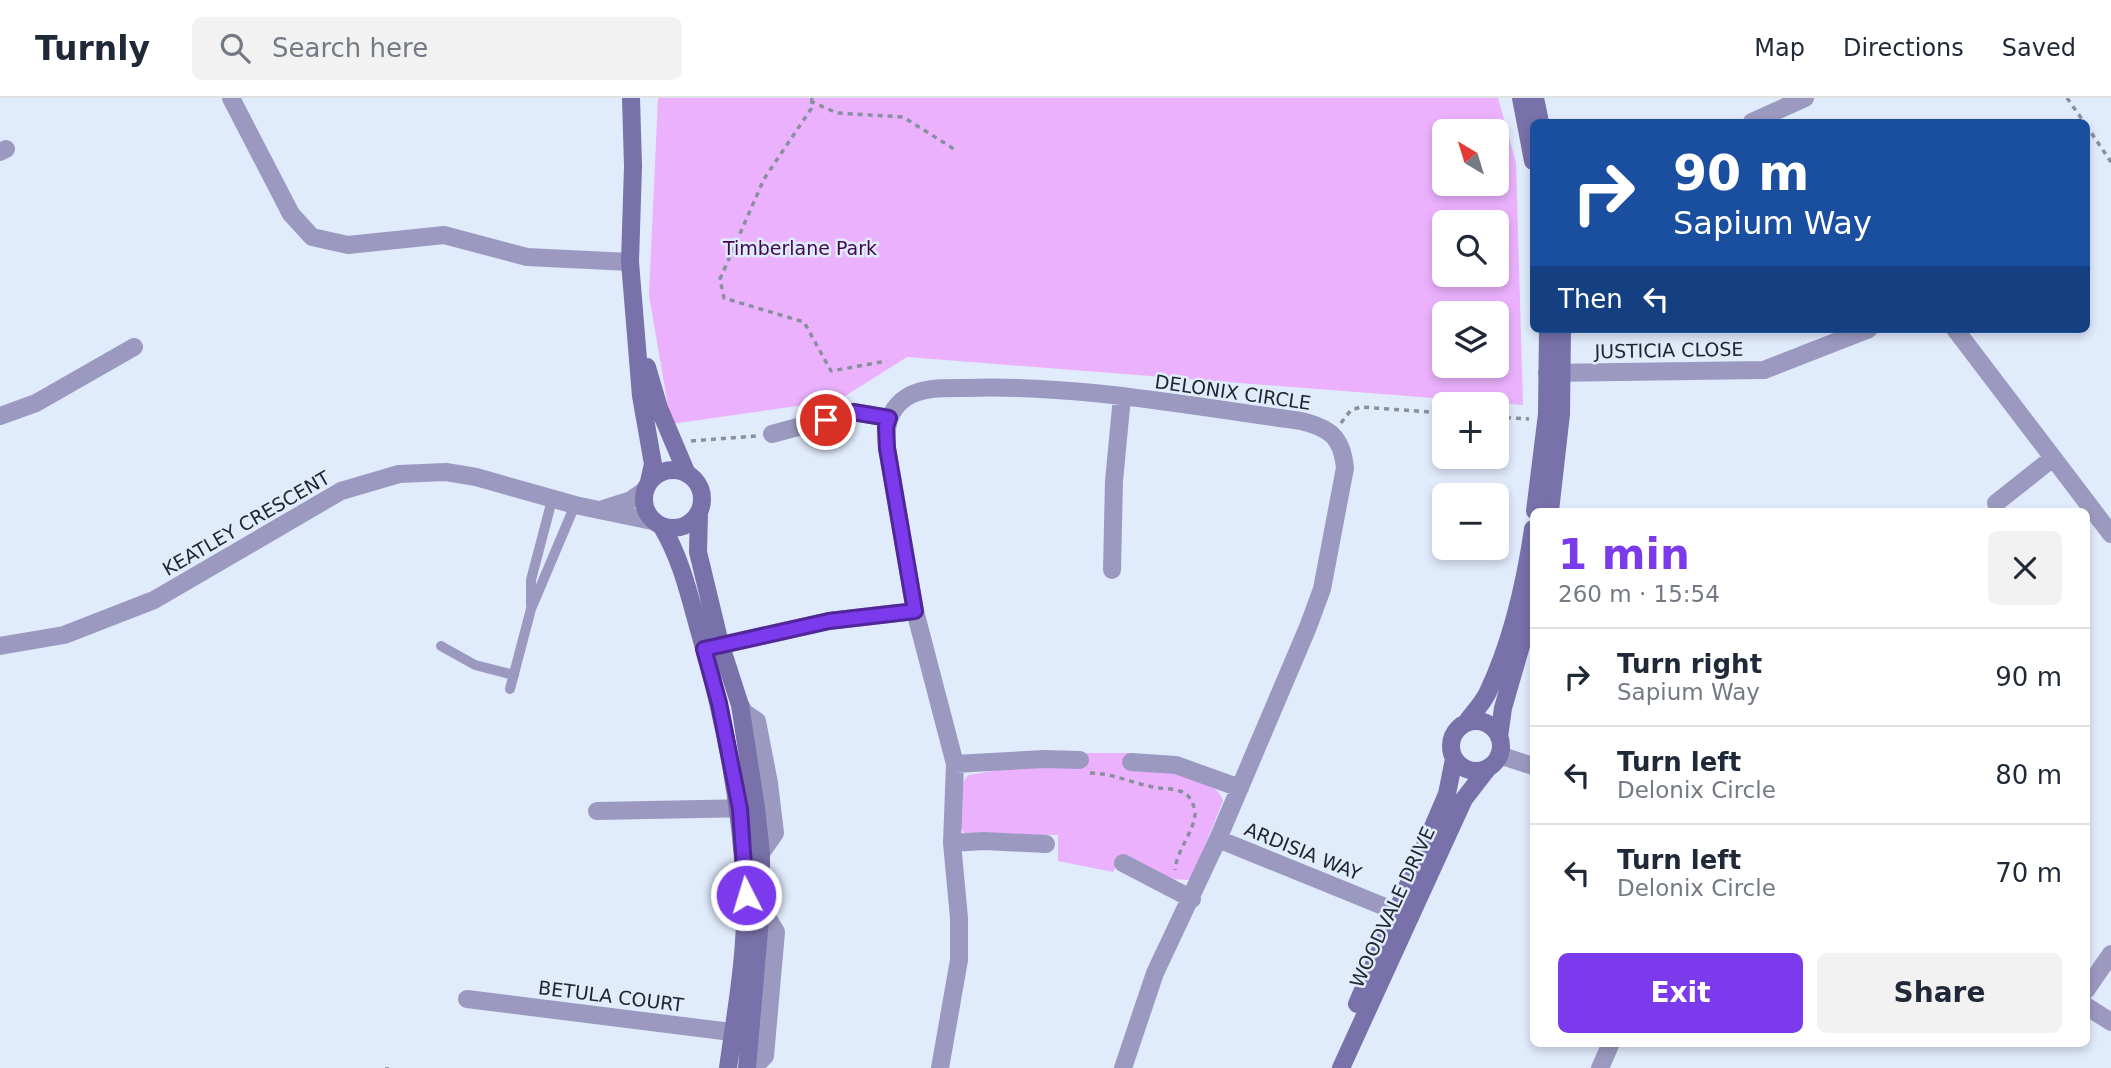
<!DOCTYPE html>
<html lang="en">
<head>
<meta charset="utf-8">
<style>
	:root { --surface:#fff; --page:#f2f2f3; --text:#1f2937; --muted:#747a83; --line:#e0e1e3; --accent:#7c3aed }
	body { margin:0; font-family:"DejaVu Sans",sans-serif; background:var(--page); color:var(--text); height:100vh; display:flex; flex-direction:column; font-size:26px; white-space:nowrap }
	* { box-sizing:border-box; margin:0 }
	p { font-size:23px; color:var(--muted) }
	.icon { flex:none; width:38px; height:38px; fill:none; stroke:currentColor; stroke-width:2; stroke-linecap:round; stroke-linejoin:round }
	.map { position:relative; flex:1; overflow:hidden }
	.sheet { position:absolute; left:1530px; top:410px; width:560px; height:539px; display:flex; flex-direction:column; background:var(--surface); border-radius:10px; box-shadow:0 4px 10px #0003 }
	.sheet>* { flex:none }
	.top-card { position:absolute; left:1530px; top:21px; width:560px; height:214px; border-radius:10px; box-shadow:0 4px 10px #0003; background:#1a4fa0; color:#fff; overflow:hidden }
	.needle { width:46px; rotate:322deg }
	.controls { position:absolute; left:1432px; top:21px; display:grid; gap:14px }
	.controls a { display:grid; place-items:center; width:77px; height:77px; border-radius:10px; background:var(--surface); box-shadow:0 4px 10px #0003; font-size:35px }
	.pin { position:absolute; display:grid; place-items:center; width:60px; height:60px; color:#fff; margin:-30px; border:4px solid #fff; border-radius:50%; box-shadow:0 2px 7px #0007 }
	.me { position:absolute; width:77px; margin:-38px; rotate:355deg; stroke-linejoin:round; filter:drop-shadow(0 0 5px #0008) }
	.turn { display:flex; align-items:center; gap:24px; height:147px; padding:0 28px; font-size:32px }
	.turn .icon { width:91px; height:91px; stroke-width:2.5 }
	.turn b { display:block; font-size:49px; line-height:60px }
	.then { display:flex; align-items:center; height:66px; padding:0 28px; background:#0003; gap:14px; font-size:26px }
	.round { display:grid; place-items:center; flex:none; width:74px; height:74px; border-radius:10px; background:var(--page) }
	.overview { display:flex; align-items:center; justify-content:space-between; height:119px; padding:0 28px }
	h1 { font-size:42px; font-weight:700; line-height:52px; color:var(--accent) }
	.button { display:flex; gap:14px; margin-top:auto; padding:14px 28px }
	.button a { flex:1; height:80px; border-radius:10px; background:var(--accent); color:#fff; font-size:28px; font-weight:700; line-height:80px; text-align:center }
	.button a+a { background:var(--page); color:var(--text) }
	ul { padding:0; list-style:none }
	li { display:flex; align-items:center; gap:21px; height:98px; padding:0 28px; border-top:2px solid var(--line) }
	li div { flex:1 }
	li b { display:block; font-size:26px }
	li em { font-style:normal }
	header { display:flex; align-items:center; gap:42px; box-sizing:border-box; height:98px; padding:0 35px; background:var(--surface); border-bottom:2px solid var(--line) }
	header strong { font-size:33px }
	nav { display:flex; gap:38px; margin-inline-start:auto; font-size:24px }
	.search { width:490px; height:63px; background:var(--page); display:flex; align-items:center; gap:18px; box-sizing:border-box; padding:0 24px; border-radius:10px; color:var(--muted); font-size:26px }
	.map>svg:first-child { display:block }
	.green { fill:#ebb1fd; fill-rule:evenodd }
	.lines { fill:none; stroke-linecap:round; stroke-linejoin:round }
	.path { stroke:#88909d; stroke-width:3.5; stroke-dasharray:5 5; stroke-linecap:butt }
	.lane { stroke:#9c99c0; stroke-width:10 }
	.street { stroke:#9c99c0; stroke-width:18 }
	.secondary { stroke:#7871aa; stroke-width:18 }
	.route-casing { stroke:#51269a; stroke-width:18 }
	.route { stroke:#7c3aed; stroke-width:12 }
	.labels { text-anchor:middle; stroke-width:5; stroke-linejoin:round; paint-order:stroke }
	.park-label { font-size:19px; fill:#410750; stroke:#e0ebfc }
	.street-label { font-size:19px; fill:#21252d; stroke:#e0ebfc }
</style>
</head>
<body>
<header>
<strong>Turnly</strong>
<div class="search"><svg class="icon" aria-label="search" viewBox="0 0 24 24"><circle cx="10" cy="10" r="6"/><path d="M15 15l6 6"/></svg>Search here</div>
<nav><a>Map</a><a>Directions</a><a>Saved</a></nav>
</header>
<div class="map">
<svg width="2111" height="970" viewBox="0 0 2111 970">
	<rect width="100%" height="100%" fill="#e0ebfc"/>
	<path class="green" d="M658,0H1498L1516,65L1523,307L907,259L839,302L671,326L649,197ZM1444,33H1496V86H1444ZM1444,124H1496V177H1444ZM1444,215H1496V268H1444Z
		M1087,655H1129L1128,669C1149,672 1219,678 1223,703L1193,777L1188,782L1172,781L1122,758L1113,774L1058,763V737H970L964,735L961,730C961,713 955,689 969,677L1029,667L1085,670Z"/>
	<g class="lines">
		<path class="path" d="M812,0L811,11L764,81L720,181L724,200L804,224L831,273L887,263
			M2067,0L2084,24
			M812,6V4L837,15L903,19L954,51
			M2086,27L2111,64
			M1496,319L1529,321
			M1341,325L1351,312L1361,309L1444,315
			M691,343L756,338
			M703,384L708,395V403
			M1090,675C1114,675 1136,687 1159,690C1168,691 1179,691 1186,696C1191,700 1195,709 1195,716C1194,734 1177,751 1175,772
			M387,969V970"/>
		<path class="lane" d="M531,507V482L552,402
			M441,548L475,567L514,577
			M510,591L531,511L575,407"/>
		<path class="street" d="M231,0L291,116L312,139L348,147L444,137L527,159L630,164
			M1752,24L1805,0
			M0,54L6,51
			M1955,231L2111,436
			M1547,275L1764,272L1869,231
			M0,318L36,305L134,249
			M772,336L853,314L889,320
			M1996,405L2053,360
			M603,411L631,402L644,393
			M1112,472L1114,383L1122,299
			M0,548L64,537L154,502L341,393L399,376L446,374L476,379L575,407L652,423
			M708,550L829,523L915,513
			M740,607L745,615L757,623L769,685L775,735L761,755
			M1499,657L1533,668
			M1131,664L1176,667L1240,690
			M955,666L1044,661L1080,662
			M597,713L753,710
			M1218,741L1410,819
			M952,745L984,743L1046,746
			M1123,765L1192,801
			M2086,892L2111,856
			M467,901L747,936
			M2086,908L2111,924
			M753,970L765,958L776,834L761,809
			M940,970L959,862V820L952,745L955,666L915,513L887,350C885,330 888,311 907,299C923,289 946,290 965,290C1077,286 1190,308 1301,323C1330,330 1342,339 1345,370L1322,491L1308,529L1218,741L1155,875L1123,970
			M1600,970L1611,945"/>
		<path class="secondary" d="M631,0L633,68L630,164L641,298L653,366L649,384
			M1521,0L1533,63
			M1535,0L1540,24
			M647,269L659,310L687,376
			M644 401a29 29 0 1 1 58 0a29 29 0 1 1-58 0Z
			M1535,413L1547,316L1548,231
			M1550,413L1561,316L1562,231
			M699,415L698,454L720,545L740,607L756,710L761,755V809L747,970
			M662,429C682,462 690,501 701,539C725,623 742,708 745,795C747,854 736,912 728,970
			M1451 648a25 25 0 1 1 50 0a25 25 0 1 1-50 0Z
			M1466,625C1473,615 1483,605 1488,594C1512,543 1525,486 1533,431
			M1499,639L1503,610L1533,506
			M1357,906L1447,696L1454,661
			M1341,970L1464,701L1488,670"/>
	</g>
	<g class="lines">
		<defs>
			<path id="route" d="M746,797L740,711L719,605L704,551L829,523L915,513L887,350L886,329L889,320L853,314L826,322"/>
		</defs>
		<use href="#route" class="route-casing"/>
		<use href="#route" class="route"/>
	</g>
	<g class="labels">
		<g class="park-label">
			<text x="800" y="157">Timberlane Park</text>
		</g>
		<g class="street-label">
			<text transform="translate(1669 252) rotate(-1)" y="7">JUSTICIA CLOSE</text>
			<text transform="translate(1233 294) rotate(8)" y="7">DELONIX CIRCLE</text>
			<text transform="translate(246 425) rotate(-30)" y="7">KEATLEY CRESCENT</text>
			<text transform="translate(1303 753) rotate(22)" y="7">ARDISIA WAY</text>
			<text transform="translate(1392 809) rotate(-65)" y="7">WOODVALE DRIVE</text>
			<text transform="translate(611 898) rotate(7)" y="7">BETULA COURT</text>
		</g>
	</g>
</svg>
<div class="controls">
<a><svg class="needle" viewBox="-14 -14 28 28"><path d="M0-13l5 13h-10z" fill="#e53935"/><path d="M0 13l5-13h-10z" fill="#747a83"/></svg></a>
<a><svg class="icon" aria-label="search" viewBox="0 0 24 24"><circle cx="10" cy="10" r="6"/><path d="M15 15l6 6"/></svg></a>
<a><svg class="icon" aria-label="layers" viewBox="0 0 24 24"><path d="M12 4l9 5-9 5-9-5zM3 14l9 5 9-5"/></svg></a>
<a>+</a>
<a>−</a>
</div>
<div class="pin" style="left:826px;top:322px;background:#d93025"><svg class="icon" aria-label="arrive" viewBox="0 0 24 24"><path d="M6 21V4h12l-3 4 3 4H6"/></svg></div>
<svg class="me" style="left:746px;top:797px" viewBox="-20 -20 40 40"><circle r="17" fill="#7c3aed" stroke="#fff" stroke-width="3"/><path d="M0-11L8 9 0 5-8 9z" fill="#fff"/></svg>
<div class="top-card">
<div class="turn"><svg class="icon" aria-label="right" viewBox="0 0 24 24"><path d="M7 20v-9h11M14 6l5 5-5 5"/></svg><div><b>90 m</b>Sapium Way</div></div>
<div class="then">Then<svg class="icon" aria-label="left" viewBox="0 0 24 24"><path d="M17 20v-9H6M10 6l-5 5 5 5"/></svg></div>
</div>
<section class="sheet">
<div class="overview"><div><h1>1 min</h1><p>260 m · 15:54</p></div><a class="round"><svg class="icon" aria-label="close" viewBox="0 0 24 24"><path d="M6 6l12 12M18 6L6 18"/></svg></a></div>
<ul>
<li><svg class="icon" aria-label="right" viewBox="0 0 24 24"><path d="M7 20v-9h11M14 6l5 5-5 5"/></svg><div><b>Turn right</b><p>Sapium Way</p></div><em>90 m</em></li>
<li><svg class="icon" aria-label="left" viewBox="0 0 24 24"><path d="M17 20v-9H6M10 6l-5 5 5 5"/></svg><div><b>Turn left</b><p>Delonix Circle</p></div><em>80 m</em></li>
<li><svg class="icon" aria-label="left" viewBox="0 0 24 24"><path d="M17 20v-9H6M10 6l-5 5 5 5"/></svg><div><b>Turn left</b><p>Delonix Circle</p></div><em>70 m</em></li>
</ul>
<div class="button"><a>Exit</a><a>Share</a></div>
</section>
</div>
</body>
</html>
